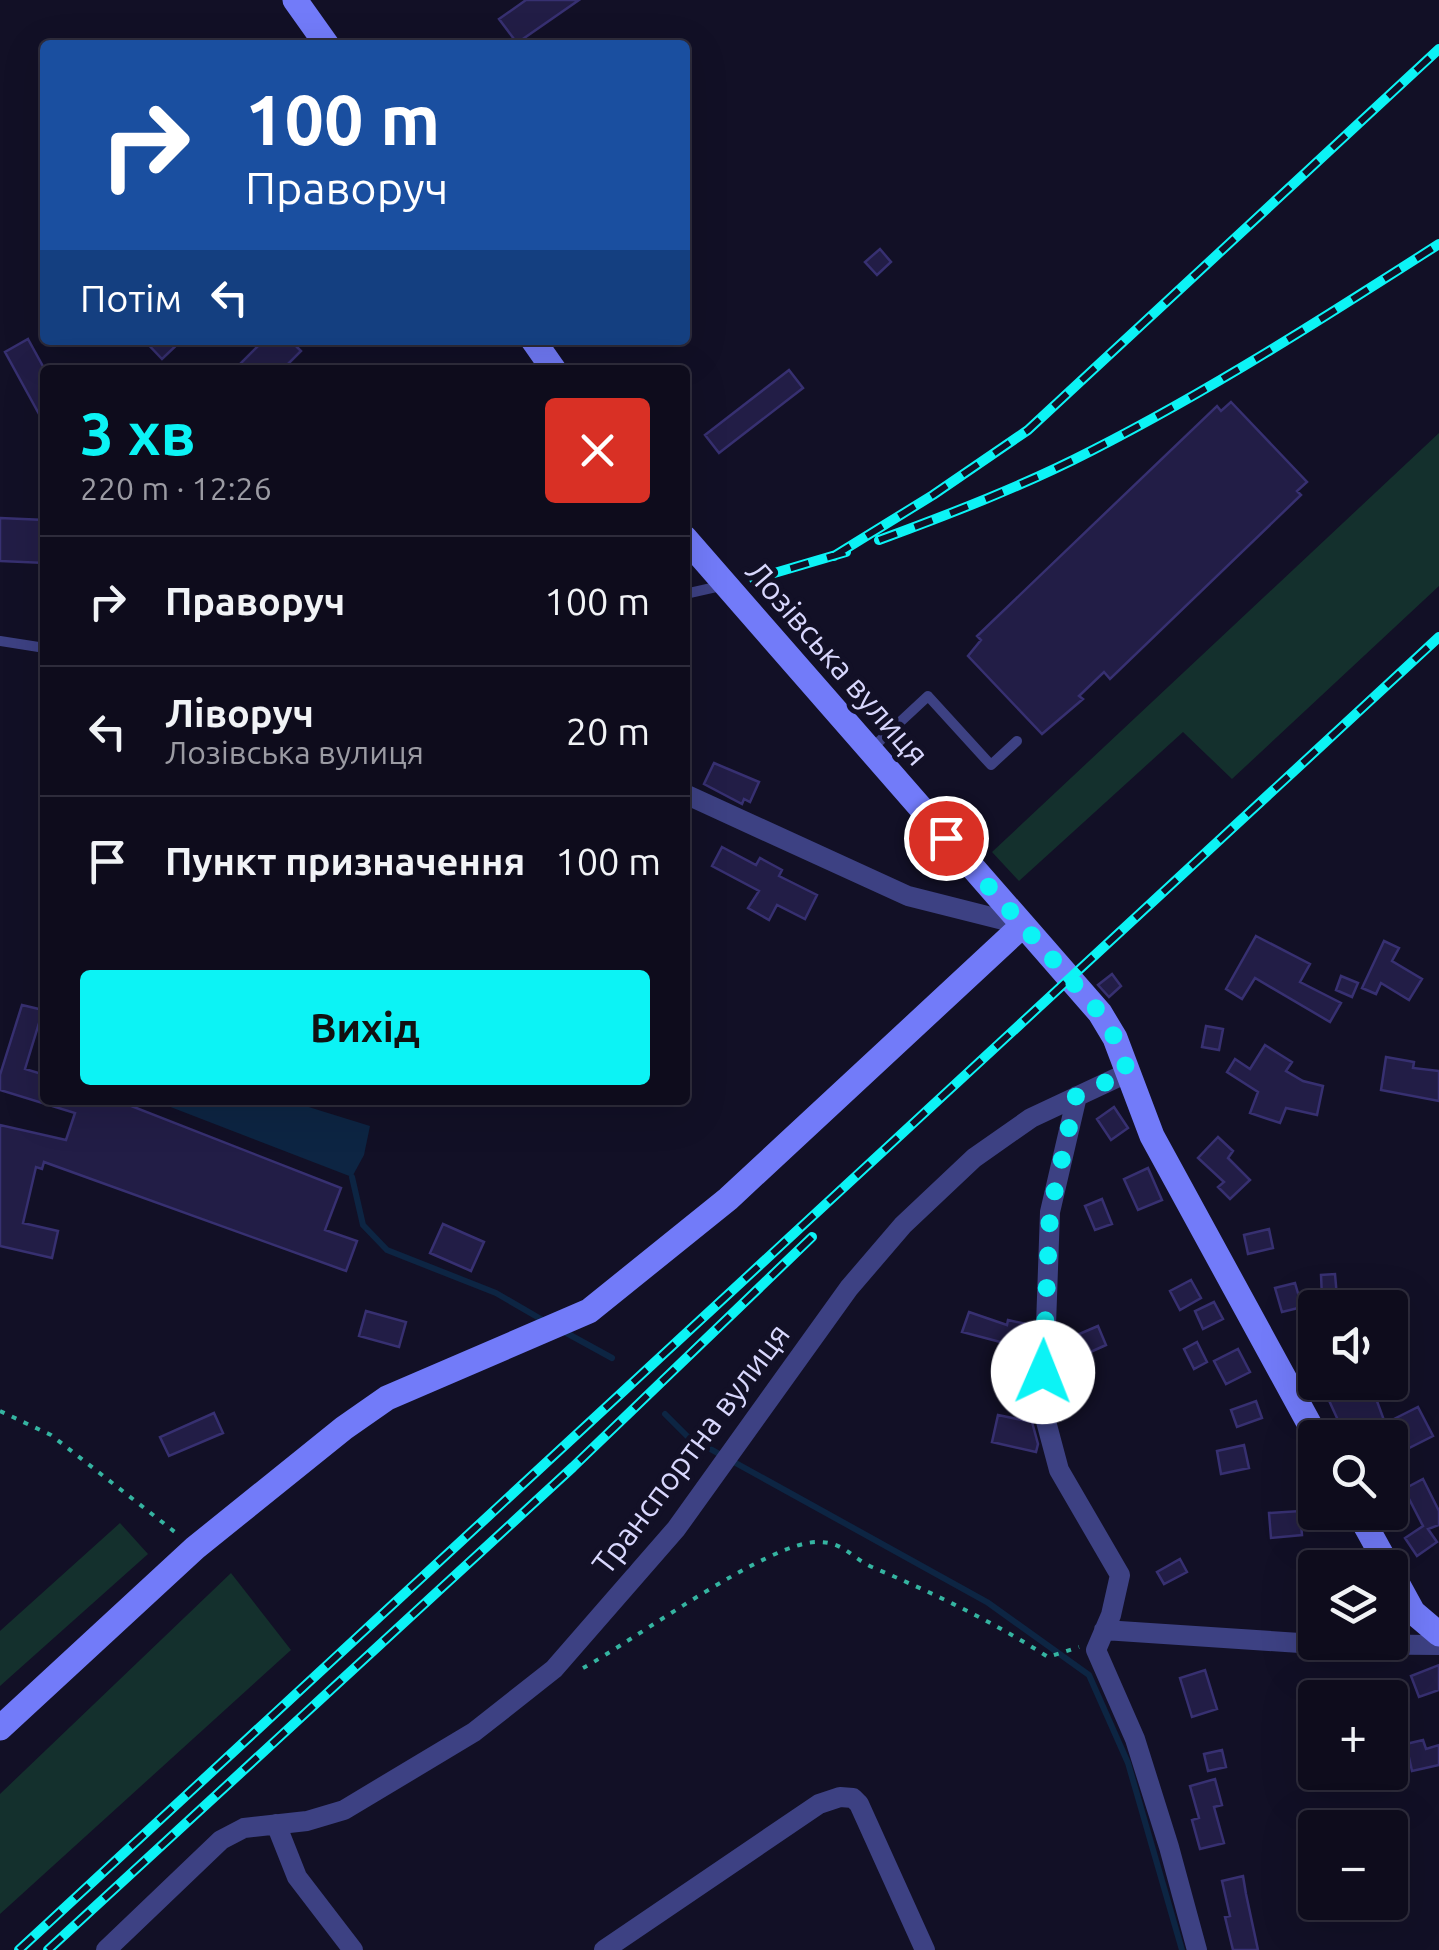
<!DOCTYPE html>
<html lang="uk">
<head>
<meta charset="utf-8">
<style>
	:root { --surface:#0e0c1c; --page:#1c1a29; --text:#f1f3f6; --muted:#9b9ba3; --line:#2e2c3b; --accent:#0cf3f5 }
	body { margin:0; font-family:Ubuntu,sans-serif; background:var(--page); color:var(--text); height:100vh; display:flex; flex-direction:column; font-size:38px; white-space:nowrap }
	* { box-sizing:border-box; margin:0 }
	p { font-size:32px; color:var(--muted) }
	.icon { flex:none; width:55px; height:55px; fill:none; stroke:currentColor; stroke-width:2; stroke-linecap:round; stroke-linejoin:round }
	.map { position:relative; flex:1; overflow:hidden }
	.panel { position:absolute; left:40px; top:365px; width:650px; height:740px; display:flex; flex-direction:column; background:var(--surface); border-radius:10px; box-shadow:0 10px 40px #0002,0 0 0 2px var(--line) }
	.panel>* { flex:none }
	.top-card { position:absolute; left:40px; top:40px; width:650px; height:305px; border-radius:10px; box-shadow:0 10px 40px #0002,0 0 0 2px var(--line); background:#1a4fa0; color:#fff; overflow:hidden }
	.controls { position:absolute; left:1298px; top:1290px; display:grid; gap:20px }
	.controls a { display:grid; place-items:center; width:110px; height:110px; border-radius:10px; background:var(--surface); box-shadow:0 10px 40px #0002,0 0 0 2px var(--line); font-size:50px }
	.pin { position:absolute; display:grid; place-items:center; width:85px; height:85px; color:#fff; margin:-42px; border:5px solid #fff; border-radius:50%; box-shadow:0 2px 10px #0007 }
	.me { position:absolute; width:110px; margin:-55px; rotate:1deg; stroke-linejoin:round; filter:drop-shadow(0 0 8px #0008) }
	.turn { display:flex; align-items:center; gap:35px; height:210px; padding:0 40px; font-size:45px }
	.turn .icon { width:130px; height:130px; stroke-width:2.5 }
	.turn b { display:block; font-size:70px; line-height:85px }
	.then { display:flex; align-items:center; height:95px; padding:0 40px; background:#0003; gap:20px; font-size:38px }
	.round { display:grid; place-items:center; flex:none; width:105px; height:105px; border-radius:10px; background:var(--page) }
	.head { display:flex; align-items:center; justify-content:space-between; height:170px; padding:0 40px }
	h1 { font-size:60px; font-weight:700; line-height:75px; color:var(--accent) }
	.action { display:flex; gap:20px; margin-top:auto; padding:20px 40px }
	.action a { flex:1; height:115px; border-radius:10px; background:var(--accent); color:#111; font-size:40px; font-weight:700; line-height:115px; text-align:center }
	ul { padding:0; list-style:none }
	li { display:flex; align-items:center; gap:30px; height:130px; padding:0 40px; border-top:2px solid var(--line) }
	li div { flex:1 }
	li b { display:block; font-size:38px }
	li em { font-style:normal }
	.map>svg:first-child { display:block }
	.green { fill:#14302d }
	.water { fill:#0d2543 }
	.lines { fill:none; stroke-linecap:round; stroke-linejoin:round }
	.stream { stroke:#0d2543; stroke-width:6 }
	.building { fill:#221d46; stroke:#373071; stroke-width:2.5 }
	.path { stroke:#35b4a1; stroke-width:4; stroke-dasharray:5 8; stroke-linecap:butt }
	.lane { stroke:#3d4183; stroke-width:10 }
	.street { stroke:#3d4183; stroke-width:20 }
	.secondary { stroke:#727bf9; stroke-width:25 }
	.rail-casing { stroke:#0cf3f5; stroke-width:10 }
	.rail { stroke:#121026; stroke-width:6; stroke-dasharray:19; stroke-linecap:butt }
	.route { stroke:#0cf3f5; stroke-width:18; stroke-dasharray:0 32.4 }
	.labels { text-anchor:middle; stroke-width:10; stroke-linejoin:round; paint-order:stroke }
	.street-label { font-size:32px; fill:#d8d7fd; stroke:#121026 }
</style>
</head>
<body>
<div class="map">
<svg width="1439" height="1950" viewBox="0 0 1439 1950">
	<rect width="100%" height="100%" fill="#121026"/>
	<path class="green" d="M1439,433V586L1232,779L1183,732L1019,881L992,852Z
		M120,1523L148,1554L0,1686V1631Z
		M231,1573L291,1650L0,1914V1794Z"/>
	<path class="water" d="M169,1100H286L370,1126L364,1155L352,1177L168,1106Z"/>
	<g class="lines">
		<path class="stream" d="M352,1177L363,1225L387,1250L496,1293L546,1322
			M561,1330L612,1358
			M665,1414L687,1436L987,1602L1089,1675L1128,1763L1182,1950"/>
	</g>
	<path class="building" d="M526,0H579L517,43L499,19Z
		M880,249L891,262L877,275L865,262Z
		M28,339L45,370V425L5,352Z
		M144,340H182L162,359Z
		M264,340H290L301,351L282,370H234Z
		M789,370L803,388L719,453L705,435Z
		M1231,402L1307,482L1297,491L1301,495L1110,679L1104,672L1079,696L1083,699L1042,734L968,656L981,640L977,636L1217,406L1221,411Z
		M0,518L45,520V563L0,561Z
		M714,763L759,782L750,802L744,799L742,804L704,784Z
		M722,847L756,865L760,858L782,870L779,876L817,895L805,919L777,905L769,920L748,908L759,891L712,866Z
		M1256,936L1310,964L1300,982L1341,1003L1330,1022L1255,978L1242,999L1226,989Z
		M1384,941L1399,948L1392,961L1422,979L1409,1000L1381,983L1376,994L1362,988Z
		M1112,974L1121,986L1109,997L1098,985Z
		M1341,976L1358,983L1352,997L1336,990Z
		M22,1005L43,1010L25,1069L45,1075V1103V1100H116L341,1188L325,1230L357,1241L346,1271L44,1162L42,1169L36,1167L23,1223L58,1231L52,1258L0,1246V1125L66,1140L75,1113L0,1090V1075Z
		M1206,1026L1223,1029L1219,1050L1202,1047Z
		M1265,1045L1292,1062L1286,1071L1303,1081L1323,1086L1317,1115L1286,1108L1280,1123L1250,1113L1258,1092L1227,1072L1235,1059L1250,1069Z
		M1386,1057L1414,1062L1413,1068L1439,1071V1101L1381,1090Z
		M1114,1107L1128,1128L1111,1140L1097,1119Z
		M1218,1137L1233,1151L1228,1158L1250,1180L1230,1199L1218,1187L1224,1182L1198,1158Z
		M1148,1168L1162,1200L1138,1210L1124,1179Z
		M1102,1199L1112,1224L1095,1230L1085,1206Z
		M443,1224L484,1242L471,1271L430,1253Z
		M1269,1229L1273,1248L1248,1254L1244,1235Z
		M1335,1274L1337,1297L1322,1298L1321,1275Z
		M1191,1280L1201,1298L1180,1310L1170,1291Z
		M1295,1283L1302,1307L1282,1312L1275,1288Z
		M1214,1302L1223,1319L1203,1329L1195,1311Z
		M366,1311L406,1322L399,1347L359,1336Z
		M969,1312L1007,1325L1008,1320L1031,1325L1027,1349L962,1332Z
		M1098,1326L1106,1345L1086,1354L1077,1335Z
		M1197,1342L1207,1362L1194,1369L1184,1349Z
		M1238,1349L1250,1372L1226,1384L1214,1361Z
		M1354,1382H1370L1385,1423L1362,1432L1364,1438H1341L1332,1421L1337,1418L1327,1396Z
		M1256,1401L1262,1418L1237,1427L1231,1410Z
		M1418,1407L1433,1436L1409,1448L1394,1419Z
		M214,1413L223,1433L169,1456L160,1437Z
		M998,1415L1032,1422L1038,1444L1036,1452L992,1442Z
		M1244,1445L1249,1468L1221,1474L1217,1451Z
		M1423,1479L1439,1511V1525L1428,1529L1437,1542L1417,1556L1405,1538L1423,1526L1404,1489Z
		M1300,1511L1302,1535L1271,1538L1269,1513Z
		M1180,1559L1187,1572L1164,1584L1157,1572Z
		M1439,1665V1690L1419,1697L1411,1676Z
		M1205,1670L1217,1709L1192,1717L1180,1678Z
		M1423,1740L1426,1749L1439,1745V1765L1412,1771L1406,1744Z
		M1222,1750L1226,1767L1208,1771L1204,1754Z
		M1215,1779L1222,1805L1214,1807L1224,1843L1200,1849L1192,1820L1199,1818L1190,1786Z
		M1243,1876L1246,1894L1258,1950H1233L1225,1917L1230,1916L1222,1881Z"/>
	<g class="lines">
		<path class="path" d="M0,1411L51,1435L180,1536
			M583,1668C633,1641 769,1541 818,1542C844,1542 850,1557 872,1567C933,1593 992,1621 1048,1657L1079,1647"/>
		<path class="lane" d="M685,594L725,585
			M0,641L45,648
			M871,749L928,696L991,765L1017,741"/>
		<path class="street" d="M685,794L908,896L1023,925
			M1077,1096L1050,1212L1043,1410L1059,1470L1120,1575L1111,1615L1096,1650L1135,1739L1169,1847L1197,1950
			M1104,1630L1315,1644L1439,1645
			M276,1824L297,1877L353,1950
			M106,1950L221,1840L244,1828L307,1821L344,1810L474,1732L554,1669L676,1529L849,1288L903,1225L974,1158L1031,1118L1127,1073
			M604,1950L819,1804L840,1797L853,1798L859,1804L925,1950"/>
		<path class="secondary" d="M295,0L327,45
			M533,340L554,370
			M685,538L1100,1013L1115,1038L1152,1136L1317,1438
			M1358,1512L1389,1568
			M1390,1570L1413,1612L1439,1634
			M0,1728L195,1548L344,1428L387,1398L589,1311L728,1199L1023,925"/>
		<defs>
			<path id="rail" d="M879,540C950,514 1023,486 1091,451C1211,390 1325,317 1439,244
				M834,556L933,495L1028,430L1439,49
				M754,579L846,552
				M19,1950L1439,637
				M48,1950L573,1467L812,1237"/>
		</defs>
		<use href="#rail" class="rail-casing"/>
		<use href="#rail" class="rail"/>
	</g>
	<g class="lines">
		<path class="route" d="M946,838L1100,1013L1115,1038L1128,1072L1076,1096L1050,1212L1043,1372"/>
	</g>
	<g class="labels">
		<g class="street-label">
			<text transform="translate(837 663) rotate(49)" y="11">Лозівська вулиця</text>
			<text transform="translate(691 1449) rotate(-53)" y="11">Транспортна вулиця</text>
		</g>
	</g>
</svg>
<div class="controls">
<a><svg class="icon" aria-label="sound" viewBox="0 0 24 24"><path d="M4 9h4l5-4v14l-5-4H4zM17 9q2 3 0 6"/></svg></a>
<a><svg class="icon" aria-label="search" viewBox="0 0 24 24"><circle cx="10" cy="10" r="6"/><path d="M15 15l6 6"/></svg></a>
<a><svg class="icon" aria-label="layers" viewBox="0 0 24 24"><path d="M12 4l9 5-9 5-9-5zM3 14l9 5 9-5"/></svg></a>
<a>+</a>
<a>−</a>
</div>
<div class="pin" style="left:946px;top:838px;background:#d93025"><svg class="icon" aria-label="arrive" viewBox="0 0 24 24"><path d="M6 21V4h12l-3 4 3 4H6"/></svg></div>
<svg class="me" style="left:1043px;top:1372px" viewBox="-20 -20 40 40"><circle r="19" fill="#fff"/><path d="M0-13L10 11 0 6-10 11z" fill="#0cf3f5"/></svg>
<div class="top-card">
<div class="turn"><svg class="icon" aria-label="right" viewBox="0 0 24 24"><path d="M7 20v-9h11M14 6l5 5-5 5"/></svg><div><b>100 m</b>Праворуч</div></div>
<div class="then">Потім<svg class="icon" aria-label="left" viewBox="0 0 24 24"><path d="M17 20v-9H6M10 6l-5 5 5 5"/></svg></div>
</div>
<section class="panel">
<div class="head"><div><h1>3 хв</h1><p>220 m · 12:26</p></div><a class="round" style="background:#d93025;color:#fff"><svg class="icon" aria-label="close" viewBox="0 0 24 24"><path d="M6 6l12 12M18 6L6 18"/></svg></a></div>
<ul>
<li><svg class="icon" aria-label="right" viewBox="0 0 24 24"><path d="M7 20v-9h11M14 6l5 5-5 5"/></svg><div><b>Праворуч</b></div><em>100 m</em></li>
<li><svg class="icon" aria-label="left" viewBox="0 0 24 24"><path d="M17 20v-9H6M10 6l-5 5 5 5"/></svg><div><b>Ліворуч</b><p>Лозівська вулиця</p></div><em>20 m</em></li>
<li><svg class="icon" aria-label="arrive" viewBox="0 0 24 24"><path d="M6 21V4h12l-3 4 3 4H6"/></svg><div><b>Пункт призначення</b></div><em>100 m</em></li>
</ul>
<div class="action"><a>Вихід</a></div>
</section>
</div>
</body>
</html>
